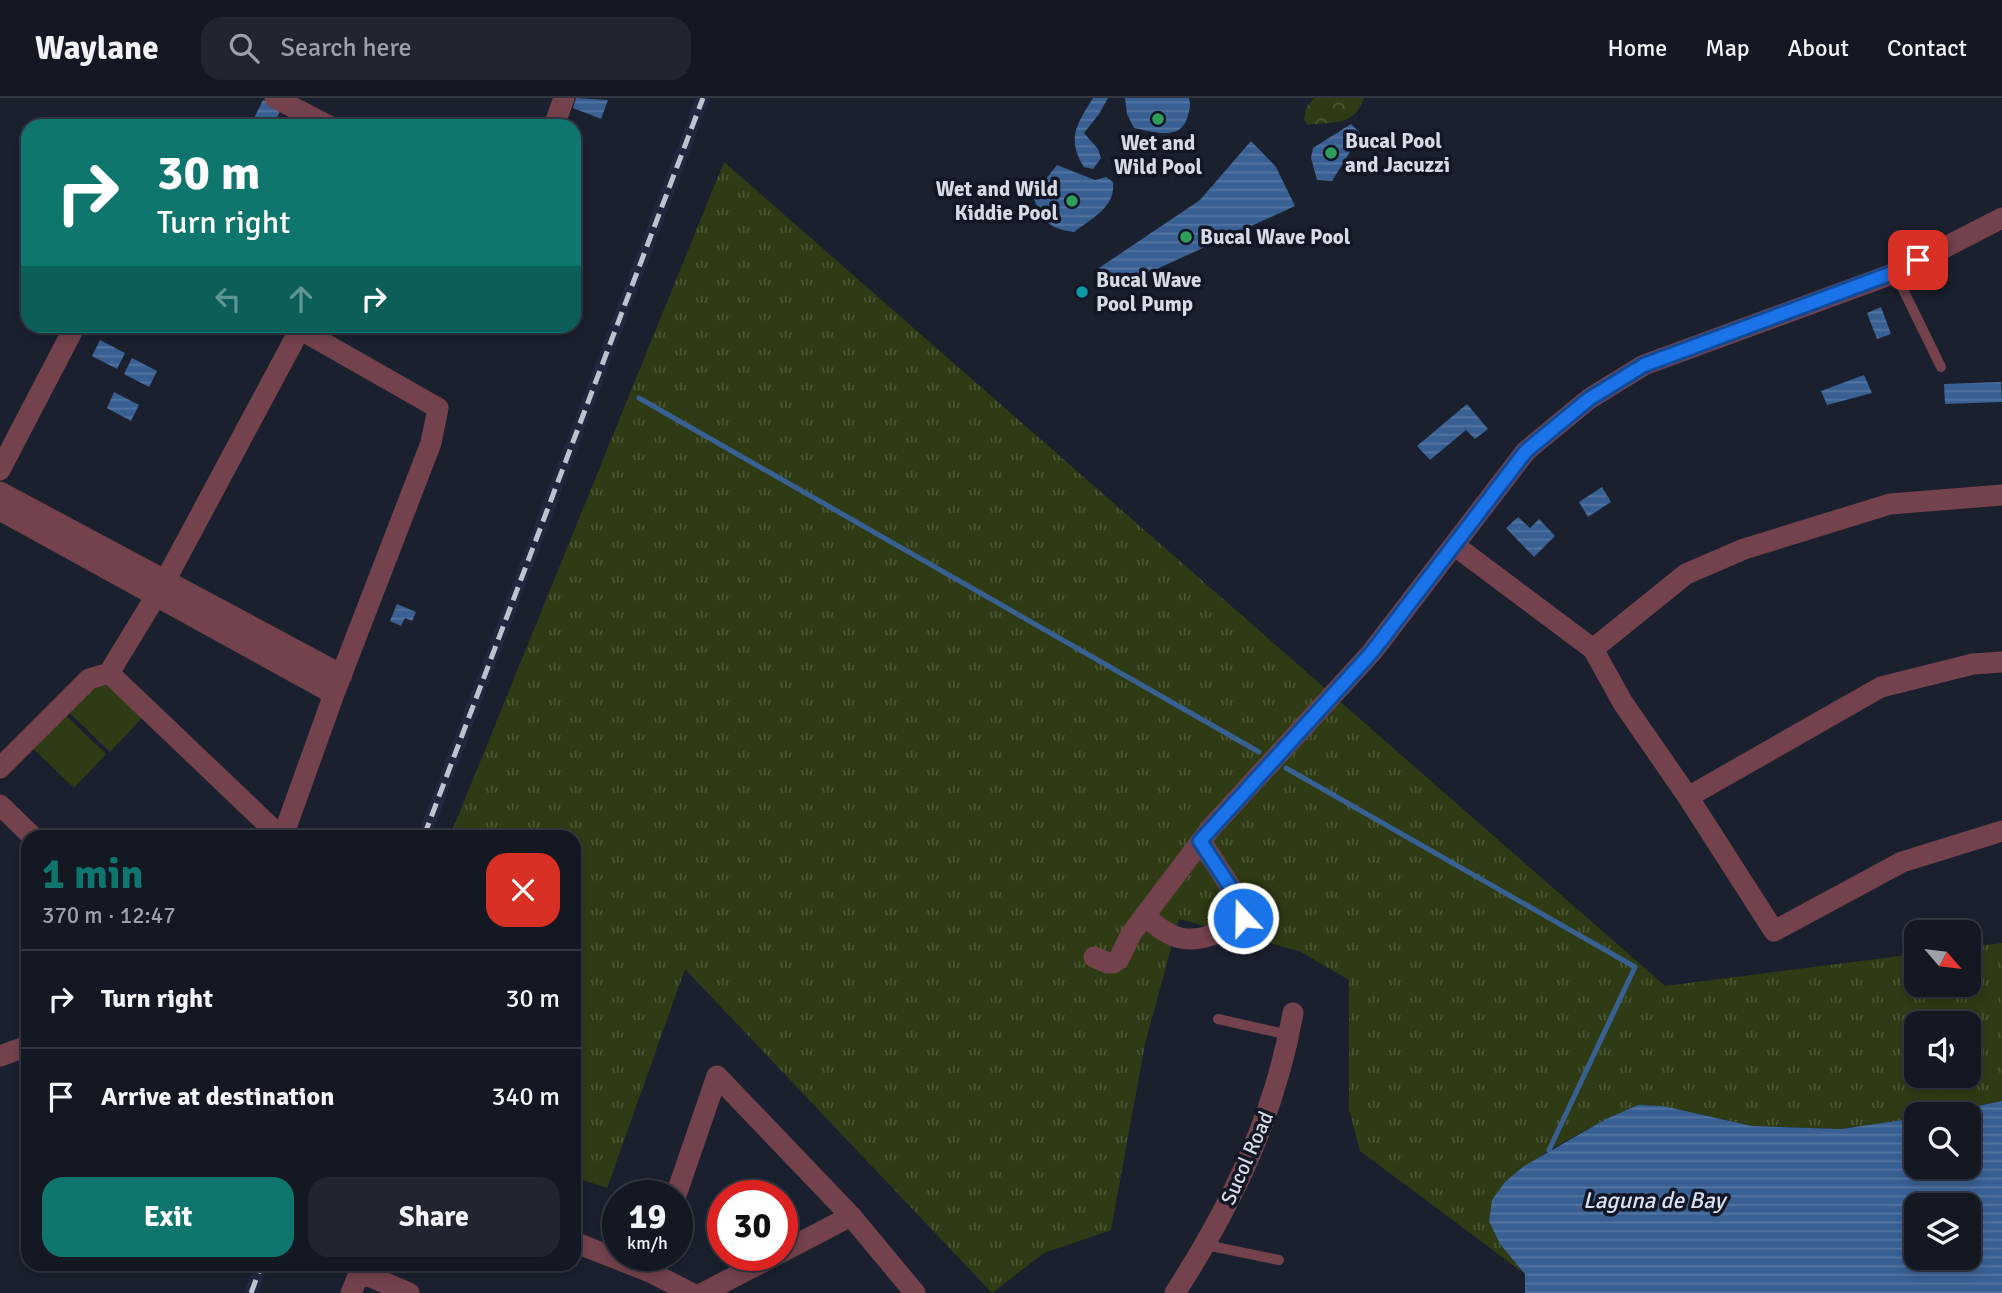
<!DOCTYPE html>
<html lang="en">
<head>
<meta charset="utf-8">
<style>
	:root { --surface:#141823; --page:#212530; --text:#f1f3f6; --muted:#9da0a6; --line:#333741; --accent:#0f766e }
	body { margin:0; font-family:Signika,sans-serif; background:var(--page); color:var(--text); height:100vh; display:flex; flex-direction:column; font-size:26px; white-space:nowrap }
	* { box-sizing:border-box; margin:0 }
	p { font-size:23px; color:var(--muted) }
	.icon { flex:none; width:38px; height:38px; fill:none; stroke:currentColor; stroke-width:2; stroke-linecap:round; stroke-linejoin:round }
	.map { position:relative; flex:1; overflow:hidden }
	.sheet { position:absolute; left:21px; top:732px; width:560px; height:441px; display:flex; flex-direction:column; background:var(--surface); border-radius:21px; box-shadow:0 4px 10px #0003,0 0 0 2px var(--line) }
	.sheet>* { flex:none }
	.hud { position:absolute; left:21px; top:21px; width:560px; height:214px; border-radius:21px; box-shadow:0 4px 10px #0003,0 0 0 2px var(--line); background:#0f766e; color:#fff; overflow:hidden }
	.needle { width:46px; rotate:118deg }
	.buttons { position:absolute; left:1904px; top:822px; display:grid; gap:14px }
	.buttons a { display:grid; place-items:center; width:77px; height:77px; border-radius:14px; background:var(--surface); box-shadow:0 4px 10px #0003,0 0 0 2px var(--line); font-size:35px }
	.speed { position:absolute; left:602px; top:1082px; display:flex; gap:14px; font-size:35px; font-weight:700; text-align:center }
	.speed>* { display:grid; place-content:center; width:91px; height:91px; border-radius:50%; background:var(--surface); box-shadow:0 4px 10px #0003,0 0 0 2px var(--line); line-height:1 }
	.speed small { font-size:18px; font-weight:400 }
	.speed .limit { border:10px solid #d22; background:#fff; color:#111 }
	.pin { position:absolute; display:grid; place-items:center; width:60px; height:60px; color:#fff; margin:-30px; border-radius:14px; box-shadow:0 4px 10px #0006 }
	.me { position:absolute; width:77px; margin:-38px; rotate:339deg; stroke-linejoin:round; filter:drop-shadow(0 0 5px #0008) }
	.turn { display:flex; align-items:center; gap:24px; height:147px; padding:0 21px; font-size:32px }
	.turn .icon { width:91px; height:91px; stroke-width:2.5 }
	.turn b { display:block; font-size:49px; line-height:60px }
	.lanes { display:flex; align-items:center; height:66px; padding:0 21px; background:#0003; justify-content:center; gap:35px; direction:ltr }
	.lanes .off { opacity:.35 }
	.round { display:grid; place-items:center; flex:none; width:74px; height:74px; border-radius:21px; background:var(--page) }
	.overview { display:flex; align-items:center; justify-content:space-between; height:119px; padding:0 21px }
	h1 { font-size:42px; font-weight:800; line-height:52px; color:var(--accent) }
	.button { display:flex; gap:14px; margin-top:auto; padding:14px 21px }
	.button a { flex:1; height:80px; border-radius:21px; background:var(--accent); color:#fff; font-size:28px; font-weight:800; line-height:80px; text-align:center }
	.button a+a { background:var(--page); color:var(--text) }
	ul { padding:0; list-style:none }
	li { display:flex; align-items:center; gap:21px; height:98px; padding:0 21px; border-top:2px solid var(--line) }
	li div { flex:1 }
	li b { display:block; font-size:26px }
	li em { font-style:normal }
	header { display:flex; align-items:center; gap:42px; box-sizing:border-box; height:98px; padding:0 35px; background:var(--surface); border-bottom:2px solid var(--line) }
	header strong { font-size:33px }
	nav { display:flex; gap:38px; margin-inline-start:auto; font-size:24px }
	.search { width:490px; height:63px; background:var(--page); display:flex; align-items:center; gap:18px; box-sizing:border-box; padding:0 24px; border-radius:21px; color:var(--muted); font-size:26px }
	.map>svg:first-child { display:block }
	.built { fill:#21283d }
	.grass { fill:url(#grass-tufts); fill-rule:evenodd }
	.park { fill:url(#park-crowns) }
	.garden { fill:#2f3b14 }
	.water { fill:url(#water-rules); fill-rule:evenodd }
	.lines { fill:none; stroke-linecap:round; stroke-linejoin:round }
	.stream { stroke:#396093; stroke-width:5 }
	.lane { stroke:#73424c; stroke-width:10 }
	.street { stroke:#73424c; stroke-width:21 }
	.rail { stroke:#bfc3cd; stroke-width:5; stroke-dasharray:14 7; stroke-linecap:butt }
	.route-casing { stroke:#114b97; stroke-width:18 }
	.route { stroke:#1a73e8; stroke-width:12 }
	.leisure-dot { fill:#2e9e5b; stroke:#121625; stroke-width:2.5 }
	.culture-dot { fill:#0f9aa8; stroke:#121625; stroke-width:2.5 }
	.labels { text-anchor:middle; stroke-width:7; stroke-linejoin:round; paint-order:stroke }
	.poi-label { font-size:21px; font-weight:bold; fill:#d6dae4; stroke:#121625; text-anchor:start }
	.street-label { font-size:21px; fill:#d6dae4; stroke:#121625 }
	.water-label { font-size:23px; font-style:italic; fill:#d6e2f1; stroke:#121625 }
</style>
</head>
<body>
<header>
<strong>Waylane</strong>
<div class="search"><svg class="icon" aria-label="search" viewBox="0 0 24 24"><circle cx="10" cy="10" r="6"/><path d="M15 15l6 6"/></svg>Search here</div>
<nav><a>Home</a><a>Map</a><a>About</a><a>Contact</a></nav>
</header>
<div class="map">
<svg width="2002" height="1195" viewBox="0 0 2002 1195">
	<defs>
		<pattern id="grass-tufts" width="24" height="20" patternUnits="userSpaceOnUse" patternTransform="scale(1.75)"><rect width="24" height="20" fill="#2f3b14"/><path d="M3 7l-1-3M5 7V3M7 7l1-3M15 17l-1-3M17 17v-4M19 17l1-3" fill="none" stroke="#4c5736"/></pattern>
		<pattern id="park-crowns" width="20" height="18" patternUnits="userSpaceOnUse" patternTransform="scale(1.75)"><rect width="20" height="18" fill="#2f3b14"/><path d="M2 6a3 3 0 1 1 6 0M12 15a3 3 0 1 1 6 0" fill="none" stroke="#4c5736"/></pattern>
		<pattern id="water-rules" width="6" height="5" patternUnits="userSpaceOnUse" patternTransform="scale(1.75)"><rect width="6" height="5" fill="#396093"/><path d="M0 2.5h6" fill="none" stroke="#5576a2"/></pattern>
	</defs>
	<rect width="100%" height="100%" fill="#1b202f"/>
	<path class="built" d="M696,0H710L431,738H417Z
		M255,1166H269L258,1195H244Z"/>
	<path class="grass" d="M724,64L1665,888L1916,856V887H1969V849L2002,845V1003L1934,1017H1916V1020L1841,1031L1752,1028L1663,1008L1638,1007L1606,1021L1549,1052L1505,1084L1500,1146L1525,1176L1360,1053L1349,1011V882L1299,853L1179,821L1145,946L1111,1132L1044,1155L992,1195L685,871L607,1090L574,1079V738H450ZM1916,926H1969V978H1916Z"/>
	<path class="park" d="M1314,0H1364C1354,29 1334,23 1308,27L1304,22L1306,10Z"/>
	<path class="garden" d="M90,570L142,620L110,654L58,604Z
		M55,607L106,656L74,690L23,641Z"/>
	<path class="water" d="M576,0L608,2L601,21L573,10Z
		M1093,0H1108L1099,16L1084,35L1098,51L1101,60L1093,71L1084,69C1066,40 1077,26 1093,0Z
		M1125,0H1189C1191,7 1190,10 1188,17C1182,44 1154,34 1134,30L1127,16Z
		M263,2L281,11L273,28H250Z
		M1351,26L1361,36L1332,83L1317,82L1311,60L1313,50Z
		M1251,43L1276,69L1295,108L1113,191L1099,170L1200,102Z
		M1057,67L1095,82L1106,79L1113,84C1116,109 1092,120 1074,134C1048,131 1040,121 1033,97Z
		M1881,209L1891,236L1877,241L1867,215Z
		M100,242L125,255L117,271L92,258Z
		M132,260L157,273L149,289L124,276Z
		M1864,277L1872,295L1827,307L1821,293Z
		M2001,284L2002,304L1945,306L1944,286Z
		M114,294L139,307L131,323L107,310Z
		M1467,306L1488,331L1475,341L1466,332L1430,362L1417,348Z
		M1602,389L1611,404L1588,419L1579,404Z
		M1518,419L1530,430L1539,421L1555,438L1534,459L1506,430Z
		M397,506L416,514L412,523L405,520L401,528L390,523Z
		M2002,1003V1195H1525V1176L1500,1146L1489,1123L1492,1102L1505,1084L1524,1068L1606,1021L1638,1007L1663,1008L1752,1028L1841,1031L1916,1020V1069H1969V1017H1934ZM1916,1108H1969V1160H1916Z"/>
	<g class="lines">
		<path class="stream" d="M639,300L1259,654
			M1286,670L1635,869L1549,1052"/>
		<path class="lane" d="M1895,175L1941,269
			M1218,921L1289,937
			M1206,1147L1279,1162"/>
		<path class="street" d="M275,0L329,28
			M554,28L564,0
			M0,372L75,228
			M0,394L342,577
			M0,412L334,596
			M1454,447L1593,551L1623,605L1688,699L1774,833L1902,764L2002,733
			M1593,551L1686,476L1744,451L1890,406L2002,397
			M0,670L89,581L109,575
			M1688,699L1881,589L1973,566L2002,564
			M0,707L32,738
			M280,738L109,575L165,483L300,231
			M283,738L334,596L431,345L438,310L294,228
			M1145,817C1170,843 1191,848 1224,832C1236,826 1242,824 1244,810L1201,743
			M1094,859L1108,865H1113L1119,861L1131,836L1211,730L1372,554L1526,353L1589,301L1644,267L1895,175L2002,120
			M0,958L28,948
			M676,1097L717,978L851,1118L915,1195
			M574,1144L650,1174L691,1195
			M782,1154L851,1118
			M359,1174L409,1195
			M351,1195L363,1166
			M703,1195L776,1157
			M1175,1195C1232,1106 1274,1020 1293,915"/>
		<path class="rail" d="M424,738L703,0
			M251,1195L262,1166"/>
	</g>
	<g class="lines">
		<defs>
			<path id="route" d="M1243,820L1244,810L1200,743L1372,554L1526,353L1589,301L1644,267L1895,174L1918,162"/>
		</defs>
		<use href="#route" class="route-casing"/>
		<use href="#route" class="route"/>
	</g>
	<g class="leisure-dot">
		<circle cx="1158" cy="21" r="7"/>
		<circle cx="1331" cy="55" r="7"/>
		<circle cx="1072" cy="103" r="7"/>
		<circle cx="1186" cy="139" r="7"/>
	</g>
	<circle class="culture-dot" cx="1082" cy="194" r="7"/>
	<g class="labels">
		<g class="poi-label">
			<text x="1345" y="50">Bucal Pool<tspan x="1345" dy="24">and Jacuzzi</tspan></text>
			<text x="1158" y="52" text-anchor="middle">Wet and<tspan x="1158" dy="24">Wild Pool</tspan></text>
			<text x="1058" y="98" text-anchor="end">Wet and Wild<tspan x="1058" dy="24">Kiddie Pool</tspan></text>
			<text x="1200" y="146">Bucal Wave Pool</text>
			<text x="1096" y="189">Bucal Wave<tspan x="1096" dy="24">Pool Pump</tspan></text>
		</g>
		<g class="street-label">
			<text transform="translate(1247 1060) rotate(-66)" y="7">Sucol Road</text>
		</g>
		<g class="water-label">
			<text x="1654" y="1110">Laguna de Bay</text>
		</g>
	</g>
</svg>
<div class="buttons">
<a><svg class="needle" viewBox="-14 -14 28 28"><path d="M0-13l5 13h-10z" fill="#e53935"/><path d="M0 13l5-13h-10z" fill="#9da0a6"/></svg></a>
<a><svg class="icon" aria-label="sound" viewBox="0 0 24 24"><path d="M4 9h4l5-4v14l-5-4H4zM17 9q2 3 0 6"/></svg></a>
<a><svg class="icon" aria-label="search" viewBox="0 0 24 24"><circle cx="10" cy="10" r="6"/><path d="M15 15l6 6"/></svg></a>
<a><svg class="icon" aria-label="layers" viewBox="0 0 24 24"><path d="M12 4l9 5-9 5-9-5zM3 14l9 5 9-5"/></svg></a>
</div>
<div class="speed"><div>19<small>km/h</small></div><div class="limit">30</div></div>
<div class="pin" style="left:1918px;top:162px;background:#d93025"><svg class="icon" aria-label="arrive" viewBox="0 0 24 24"><path d="M6 21V4h12l-3 4 3 4H6"/></svg></div>
<svg class="me" style="left:1243px;top:820px" viewBox="-20 -20 40 40"><circle r="17" fill="#1a73e8" stroke="#fff" stroke-width="3"/><path d="M0-11L8 9 0 5-8 9z" fill="#fff"/></svg>
<div class="hud">
<div class="turn"><svg class="icon" aria-label="right" viewBox="0 0 24 24"><path d="M7 20v-9h11M14 6l5 5-5 5"/></svg><div><b>30 m</b>Turn right</div></div>
<div class="lanes"><svg class="icon off" aria-label="left" viewBox="0 0 24 24"><path d="M17 20v-9H6M10 6l-5 5 5 5"/></svg><svg class="icon off" aria-label="ahead" viewBox="0 0 24 24"><path d="M12 20V5M6 11l6-6 6 6"/></svg><svg class="icon" aria-label="right" viewBox="0 0 24 24"><path d="M7 20v-9h11M14 6l5 5-5 5"/></svg></div>
</div>
<section class="sheet">
<div class="overview"><div><h1>1 min</h1><p>370 m · 12:47</p></div><a class="round" style="background:#d93025;color:#fff"><svg class="icon" aria-label="close" viewBox="0 0 24 24"><path d="M6 6l12 12M18 6L6 18"/></svg></a></div>
<ul>
<li><svg class="icon" aria-label="right" viewBox="0 0 24 24"><path d="M7 20v-9h11M14 6l5 5-5 5"/></svg><div><b>Turn right</b></div><em>30 m</em></li>
<li><svg class="icon" aria-label="arrive" viewBox="0 0 24 24"><path d="M6 21V4h12l-3 4 3 4H6"/></svg><div><b>Arrive at destination</b></div><em>340 m</em></li>
</ul>
<div class="button"><a>Exit</a><a>Share</a></div>
</section>
</div>
</body>
</html>
